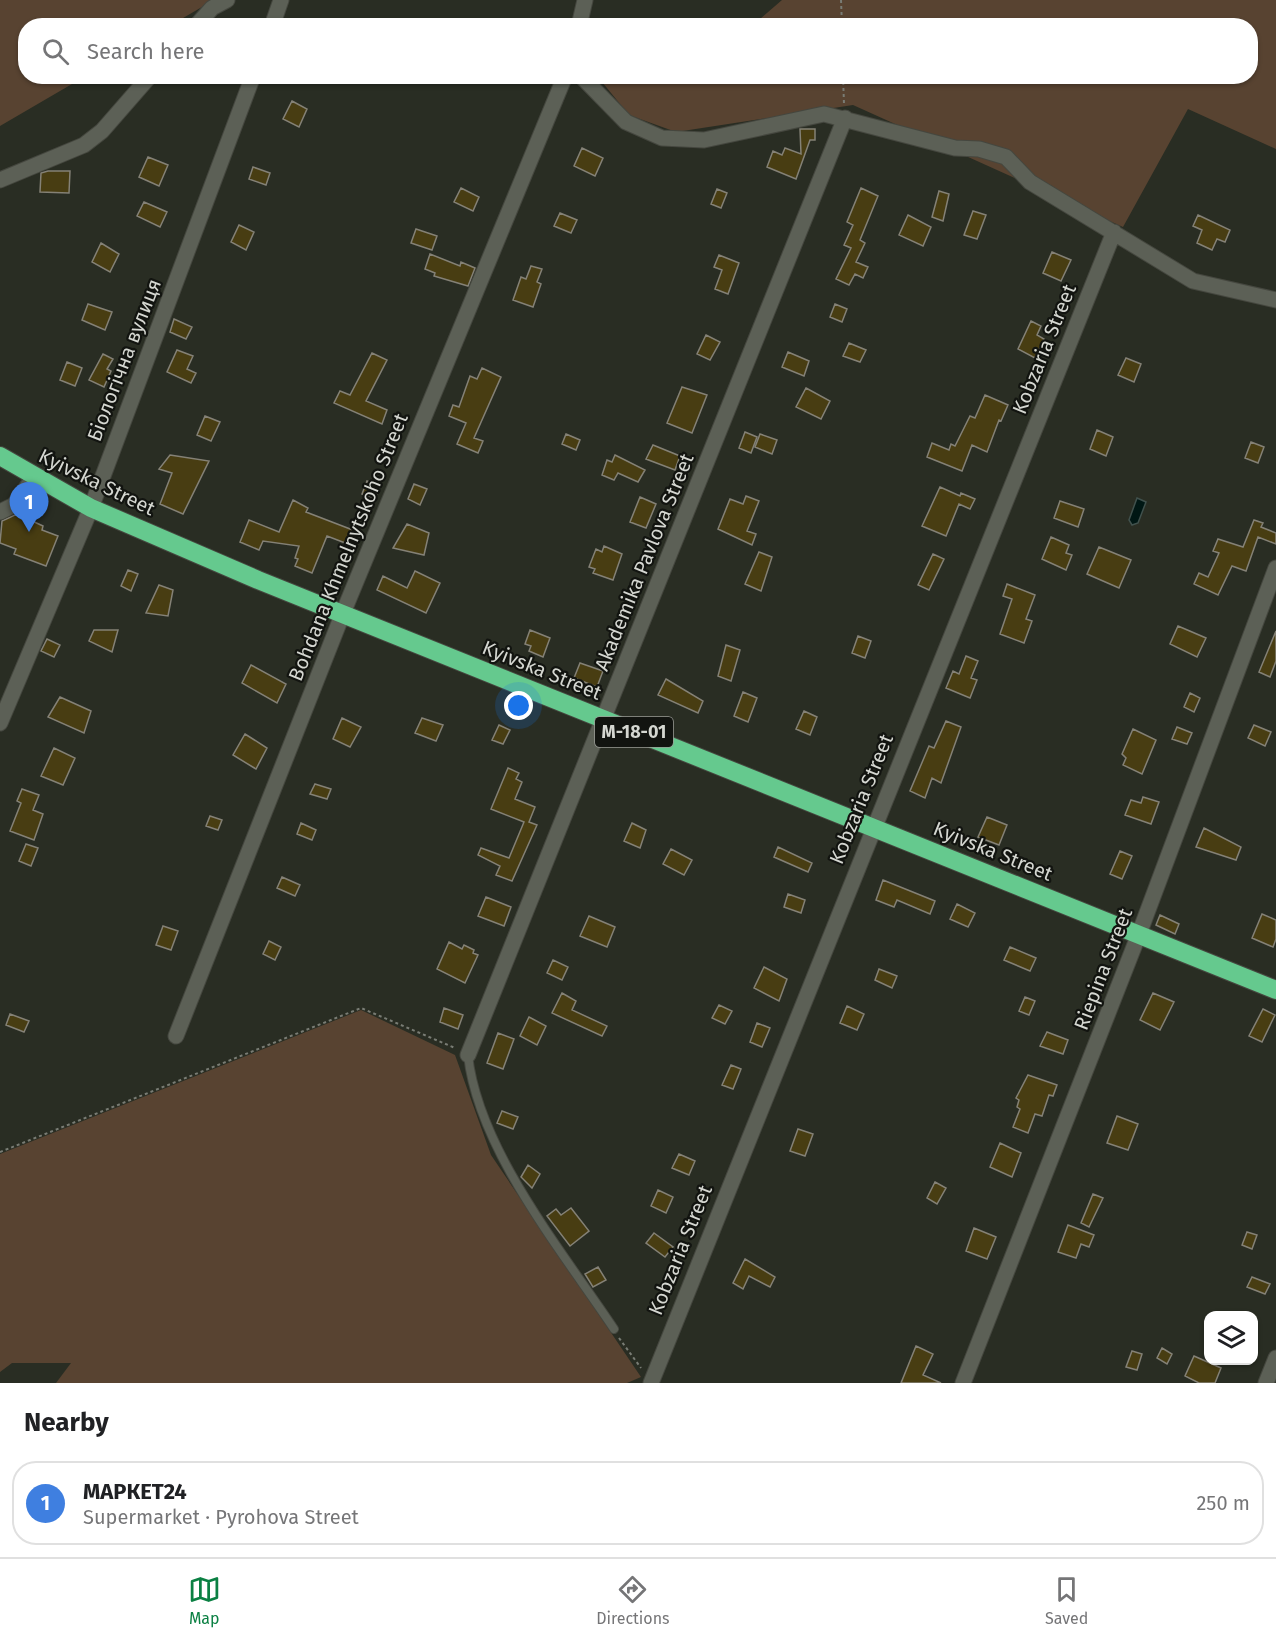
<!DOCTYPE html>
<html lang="en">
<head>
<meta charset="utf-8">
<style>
  body { margin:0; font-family:"Fira Sans",sans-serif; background:#f2f2f2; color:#202124 }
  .controls { position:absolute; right:18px; bottom:18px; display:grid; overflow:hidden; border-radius:12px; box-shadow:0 2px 4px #0004 }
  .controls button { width:54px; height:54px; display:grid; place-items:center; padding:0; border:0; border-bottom:2px solid #e0e0e0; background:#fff; color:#202124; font:30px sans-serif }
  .you { position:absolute; left:519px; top:706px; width:21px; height:21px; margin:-15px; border:4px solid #fff; border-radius:50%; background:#1a73e8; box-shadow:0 0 0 9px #1a73e833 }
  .badge { display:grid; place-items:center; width:39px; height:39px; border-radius:50%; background:#0b8043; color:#fff; font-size:20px; font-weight:700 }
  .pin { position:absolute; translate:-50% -50px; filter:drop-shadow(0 2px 3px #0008) }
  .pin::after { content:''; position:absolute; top:32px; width:21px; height:18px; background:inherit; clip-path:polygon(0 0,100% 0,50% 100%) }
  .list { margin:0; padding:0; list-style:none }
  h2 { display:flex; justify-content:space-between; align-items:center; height:78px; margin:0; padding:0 24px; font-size:26px }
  h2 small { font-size:20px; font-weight:400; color:#757577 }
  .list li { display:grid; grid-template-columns:39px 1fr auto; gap:18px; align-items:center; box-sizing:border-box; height:84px; margin:0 12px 12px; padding:0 12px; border:2px solid #e0e0e0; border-radius:24px }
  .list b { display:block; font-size:22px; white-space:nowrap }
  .list p { margin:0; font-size:20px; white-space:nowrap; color:#757577 }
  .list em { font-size:20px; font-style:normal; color:#757577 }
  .icon { flex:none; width:33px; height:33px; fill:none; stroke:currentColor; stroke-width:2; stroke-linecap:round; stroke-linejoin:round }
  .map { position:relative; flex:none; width:1276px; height:1383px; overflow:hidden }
  .search { position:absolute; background:#fff; box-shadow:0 2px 4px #0004; left:18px; right:18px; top:18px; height:66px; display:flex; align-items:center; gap:15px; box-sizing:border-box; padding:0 21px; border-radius:24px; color:#757577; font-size:22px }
  .sheet { height:174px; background:#fff }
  nav { display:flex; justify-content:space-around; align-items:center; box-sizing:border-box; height:84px; border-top:2px solid #e0e0e0; background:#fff; font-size:16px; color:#757577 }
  nav a { display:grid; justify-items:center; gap:3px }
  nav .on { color:#0b8043 }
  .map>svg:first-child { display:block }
</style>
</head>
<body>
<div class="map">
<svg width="1276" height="1383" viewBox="0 0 1276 1383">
  <rect width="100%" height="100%" fill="#292d23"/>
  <path fill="#584331" d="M0,0H214L171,25L26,26V76L84,77L0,126Z
    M782,0H1276V149L1188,109L1123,227L853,105L676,132L629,115L598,77L1250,76V26L753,25Z
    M361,1010L455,1055L491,1155L641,1377L627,1383H56L71,1363H12L0,1372V1154Z"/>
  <path fill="#001714" stroke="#40514d" stroke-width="1.5" d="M1137,498L1146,502L1138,523L1132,525L1129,520Z"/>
  <path fill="#483d12" stroke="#848176" stroke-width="1.5" d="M292,101L307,109L299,127L283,119Z
    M800,129H815V140H810L796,179L767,167L773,151L782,155L785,148L801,154Z
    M582,148L603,158L595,176L574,166Z
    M148,157L168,165L159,186L139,177Z
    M253,167L270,173L266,185L249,179Z
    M48,171H70L69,193L40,192L41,173Z
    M461,188L479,197L473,211L454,202Z
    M861,188L878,196L860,240L865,243L856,262L868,267L863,278L855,274L849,285L836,279L851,248L844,245L853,225L847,222Z
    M717,189L727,193L721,208L711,204Z
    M939,191L949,194L943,221L932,217Z
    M144,202L167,212L160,227L137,216Z
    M973,211L986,215L977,239L964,235Z
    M560,213L577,220L571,233L554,226Z
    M908,215L931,227L923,246L899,235Z
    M1198,215L1230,230L1225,242L1217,239L1212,250L1197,243L1202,230L1193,226Z
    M239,225L254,232L246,250L231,242Z
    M416,229L437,236L432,250L411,243Z
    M101,243L119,254L110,272L92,262Z
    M1052,252L1071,260L1061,281L1043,273Z
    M430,254L460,266L461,262L475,268L468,286L434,276L435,273L425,269Z
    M719,255L739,263L728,294L715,289L722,270L714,267Z
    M531,266L542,269L537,282L541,284L533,307L513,300L521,277L526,279Z
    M88,304L112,312L105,330L82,320Z
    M835,304L847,309L842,322L830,317Z
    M174,319L192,327L186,339L170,332Z
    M1031,321L1041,326L1037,335L1044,339L1035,358L1018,349Z
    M706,335L720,342L710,360L697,354Z
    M849,343L866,350L860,362L843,356Z
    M177,350L193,356L187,369L196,373L191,383L167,372Z
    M788,352L809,361L804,376L782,367Z
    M372,353L387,360L366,401L387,410L382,424L334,403L340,391L350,395Z
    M103,354L113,359L107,369L111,371L104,387L89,380Z
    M1126,358L1141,364L1134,382L1118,375Z
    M67,362L82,368L75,386L60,380Z
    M482,368L501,377L474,438L483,441L478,453L457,444L466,423L449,416L453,405L459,407L470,376L477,379Z
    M682,387L707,395L692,433L667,423Z
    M806,388L830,401L821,419L796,407Z
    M985,395L1008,405L1001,421L999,420L987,452L972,445L962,471L927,457L932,443L949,450L951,444L955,446L970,416L975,418Z
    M205,416L220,422L211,441L197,435Z
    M1097,430L1113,437L1106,456L1090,449Z
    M745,432L757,437L751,453L739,448Z
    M566,434L580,440L576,450L562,444Z
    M760,434L777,440L772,454L755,447Z
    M1251,442L1264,447L1258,463L1245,458Z
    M653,445L680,456L675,470L646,459Z
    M170,455L209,461L183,514L160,504L172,473L159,469Z
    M615,455L645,470L638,482L618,473L614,480L602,475L607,460L612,462Z
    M367,481L380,486L375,498L362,494Z
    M414,484L427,489L420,505L408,499Z
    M940,487L960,496L961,493L975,499L970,509L959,504L946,536L922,526Z
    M746,496L759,501L747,531L756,534L752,545L718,529L730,499L743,504Z
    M640,497L656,504L646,528L630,522Z
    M293,500L308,508L306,512L358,532L353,546L327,536L312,573L295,566L298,559L295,558L299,546L263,541L259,550L240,542L249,520L279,532Z
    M1060,501L1084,509L1078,527L1054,518Z
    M17,514L43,526L42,530L58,536L46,566L14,554L16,549L0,543L2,521Z
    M1254,520L1263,523L1261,527L1276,533V544L1258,537L1246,571L1232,566L1218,595L1194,584L1199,573L1208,577L1219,553L1213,551L1218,539L1243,547Z
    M407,524L429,533L424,555L393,548Z
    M1051,537L1069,545L1066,553L1072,555L1066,570L1042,559Z
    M604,546L622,554L613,580L593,573L595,569L589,567L596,549L602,552Z
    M1099,547L1131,560L1119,588L1087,574Z
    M759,552L772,557L761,591L745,584Z
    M933,554L944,559L929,590L918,585Z
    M128,570L138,574L131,591L121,586Z
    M415,571L440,583L426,613L377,590L383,576L407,588Z
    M1007,584L1035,595L1026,619L1032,621L1024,643L1000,634L1012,599L1003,596Z
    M159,585L173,590L168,616L146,613Z
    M1178,626L1206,638L1197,657L1170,644Z
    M94,630H118L112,652L89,641Z
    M530,630L550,638L543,657L529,651L531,646L525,644Z
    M1276,631V661L1270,677L1259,672Z
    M858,636L871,641L865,658L852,653Z
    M47,639L60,645L54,657L41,651Z
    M726,645L740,650L731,681L718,676Z
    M966,656L978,661L971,678L977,680L970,698L946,688L953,671L959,674Z
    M580,663L603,671L597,687L574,678Z
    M251,665L286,684L277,703L242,683Z
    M666,679L703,701L698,713L658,695Z
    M743,692L757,698L748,722L734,716Z
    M1190,693L1200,698L1194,712L1184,707Z
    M60,697L91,711L84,733L48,717Z
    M804,711L817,717L810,735L796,729Z
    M342,718L361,727L350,747L333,739Z
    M422,718L443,725L436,741L415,733Z
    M946,721L961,727L941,783L932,778L925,798L910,791L929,746L934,748Z
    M499,725L510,730L503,744L492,740Z
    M1254,725L1271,732L1265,746L1248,738Z
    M1177,727L1192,733L1187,744L1172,739Z
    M1133,729L1156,740L1142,774L1123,765L1126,758L1122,754Z
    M245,734L267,748L256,769L233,755Z
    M54,748L75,758L63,785L41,776Z
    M508,768L519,773L516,779L522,782L515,799L535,807L529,822L537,825L512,881L496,875L500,866L478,855L481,848L509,858L524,822L491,809Z
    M315,784L331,789L327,799L310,794Z
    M22,789L39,795L33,810L43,814L34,840L10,831L21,803L17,801Z
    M1143,797L1159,802L1151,824L1125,815L1131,800L1141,803Z
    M210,816L222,820L218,830L206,826Z
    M987,817L1007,825L999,845L978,837Z
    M301,823L316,830L312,840L297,834Z
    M632,823L646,830L640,848L624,841Z
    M1204,828L1241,847L1236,860L1196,847Z
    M26,844L38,848L31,866L19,861Z
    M778,847L812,863L808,872L774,857Z
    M671,849L692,860L684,875L663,864Z
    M1120,851L1132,856L1122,879L1110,874Z
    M282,877L300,885L295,896L277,888Z
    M883,880L935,901L930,914L897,900L894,907L876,900Z
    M788,894L805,900L801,913L784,907Z
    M486,897L511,907L504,926L478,916Z
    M957,904L975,913L968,927L950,919Z
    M1262,914L1276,920V939L1273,947L1252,938Z
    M1160,915L1179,924L1175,934L1156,925Z
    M589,916L615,927L607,947L580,936Z
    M163,926L178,931L171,950L156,945Z
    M269,941L281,947L275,960L263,954Z
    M449,942L462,949L464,945L474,950L473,953L478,955L465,983L437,969Z
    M1010,947L1036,958L1030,971L1004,960Z
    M553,960L568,967L562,980L547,973Z
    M764,967L787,979L779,1001L754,988Z
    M879,969L897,976L892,988L875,980Z
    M562,993L576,1001L572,1010L607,1026L602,1036L552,1013Z
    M1153,993L1174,1002L1160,1030L1140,1020Z
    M1025,997L1035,1001L1029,1015L1019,1011Z
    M719,1005L732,1011L725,1024L712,1018Z
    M847,1006L864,1014L857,1030L840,1023Z
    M444,1008L463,1015L458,1029L440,1022Z
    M1263,1009L1275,1015L1262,1042L1249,1036Z
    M10,1014L29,1021L24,1032L6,1025Z
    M529,1017L546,1026L537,1045L520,1036Z
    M757,1023L770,1028L762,1047L750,1042Z
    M1047,1032L1068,1040L1063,1054L1040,1046Z
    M498,1033L514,1039L503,1069L487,1063Z
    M731,1065L741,1069L733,1089L722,1085Z
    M1028,1075L1057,1085L1053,1096L1049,1095L1042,1116L1035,1114L1028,1133L1013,1127L1020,1109L1017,1107L1019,1100L1016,1098Z
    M502,1111L518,1117L513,1129L497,1123Z
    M1117,1116L1138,1124L1128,1150L1107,1143Z
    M798,1129L813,1134L805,1156L790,1151Z
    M1000,1143L1021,1153L1012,1177L990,1167Z
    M679,1154L695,1161L689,1175L672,1168Z
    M528,1165L540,1174L532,1188L521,1177Z
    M935,1182L946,1188L937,1204L927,1198Z
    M658,1190L673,1197L666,1213L651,1206Z
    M1093,1194L1103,1198L1089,1227L1081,1223Z
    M571,1208L589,1231L570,1246L547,1216L556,1209L561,1215Z
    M1068,1225L1094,1235L1089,1247L1081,1244L1076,1258L1058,1252Z
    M974,1228L996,1237L987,1259L966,1251Z
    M1247,1232L1257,1235L1252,1249L1242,1245Z
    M654,1233L673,1247L665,1257L646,1243Z
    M745,1259L775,1277L770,1287L749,1276L743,1289L733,1283Z
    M598,1267L606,1280L593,1287L585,1274Z
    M1252,1277L1270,1284L1265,1294L1247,1287Z
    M916,1346L933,1354L923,1375L941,1383H901Z
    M1162,1348L1172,1354L1167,1364L1157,1358Z
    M1132,1351L1142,1354L1137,1370L1126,1367Z
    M1194,1356L1221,1368L1215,1383H1199L1185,1376Z"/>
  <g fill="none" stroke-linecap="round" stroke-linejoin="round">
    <g stroke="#45473f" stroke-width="10">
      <path id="lane" d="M468,1055C478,1149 562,1251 614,1329"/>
    </g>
    <g stroke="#45473f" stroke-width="17">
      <path id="street" d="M196,26L212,8L227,0
        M272,26L281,0
        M579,26L585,0
        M581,76L626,122L662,138L704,140L824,114L955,148L979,149L1006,157L1030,182L1193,281L1276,300
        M0,180L84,145L102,131L150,76
        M0,512L14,505L34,477
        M0,723L91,508L253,76
        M176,1036L343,613L565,76
        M468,1055L845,118
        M651,1383L1114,232
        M963,1383L1139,934L1276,568
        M1266,1383L1276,1358"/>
    </g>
    <g stroke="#45473f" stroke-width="20">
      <path id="highway" d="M0,456L91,508L258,580L1276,990"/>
    </g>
    <path stroke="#797c74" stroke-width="2" stroke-dasharray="3 3" stroke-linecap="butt" d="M841,0L842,26
      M843,76L844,104
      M0,1152L361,1008L455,1048
      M619,1338L641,1368"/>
    <use href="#lane" stroke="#5c6056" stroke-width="8"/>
    <use href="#street" stroke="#5c6056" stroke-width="15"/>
    <use href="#highway" stroke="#65c98e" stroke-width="18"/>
  </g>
  <g text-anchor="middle" stroke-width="4.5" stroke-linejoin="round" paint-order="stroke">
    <rect fill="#121410" stroke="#9a9c97" stroke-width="1.5" x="595" y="717" width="78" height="30" rx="4.5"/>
    <g font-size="18" font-weight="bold" fill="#d5d7d1">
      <text x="634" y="738">М-18-01</text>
    </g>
    <g font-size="20" fill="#d5d7d1" stroke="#121410">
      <text transform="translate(1044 349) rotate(-68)" y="7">Kobzaria Street</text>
      <text transform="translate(124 360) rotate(-69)" y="7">Біологічна вулиця</text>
      <text transform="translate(97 482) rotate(26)" y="7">Kyivska Street</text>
      <text transform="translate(348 547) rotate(-68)" y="7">Bohdana Khmelnytskoho Street</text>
      <text transform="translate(644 562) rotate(-68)" y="7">Akademika Pavlova Street</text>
      <text transform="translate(542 670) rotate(22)" y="7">Kyivska Street</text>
      <text transform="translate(861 799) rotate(-68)" y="7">Kobzaria Street</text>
      <text transform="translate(993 851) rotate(22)" y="7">Kyivska Street</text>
      <text transform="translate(1103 969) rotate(-69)" y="7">Riepina Street</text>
      <text transform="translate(680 1250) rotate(-68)" y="7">Kobzaria Street</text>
    </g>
  </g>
</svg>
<div class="controls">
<button><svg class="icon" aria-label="layers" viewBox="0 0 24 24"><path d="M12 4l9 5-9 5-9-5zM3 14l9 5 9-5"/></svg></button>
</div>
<div class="you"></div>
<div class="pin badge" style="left:29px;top:532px;background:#3f7fe0">1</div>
<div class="search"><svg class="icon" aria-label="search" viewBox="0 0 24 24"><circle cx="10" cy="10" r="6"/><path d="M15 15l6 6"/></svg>Search here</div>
</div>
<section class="sheet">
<h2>Nearby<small></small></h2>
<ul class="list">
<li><span class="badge" style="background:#3f7fe0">1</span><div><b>МАРКЕТ24</b><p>Supermarket · Pyrohova Street</p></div><em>250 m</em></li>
</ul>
</section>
<nav>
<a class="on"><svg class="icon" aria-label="map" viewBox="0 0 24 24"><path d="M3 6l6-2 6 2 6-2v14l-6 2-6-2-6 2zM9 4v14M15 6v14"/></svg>Map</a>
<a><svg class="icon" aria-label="directions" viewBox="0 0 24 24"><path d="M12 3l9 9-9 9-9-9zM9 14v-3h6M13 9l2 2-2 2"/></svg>Directions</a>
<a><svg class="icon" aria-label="saved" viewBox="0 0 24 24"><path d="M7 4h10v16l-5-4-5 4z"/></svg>Saved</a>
</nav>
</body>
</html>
